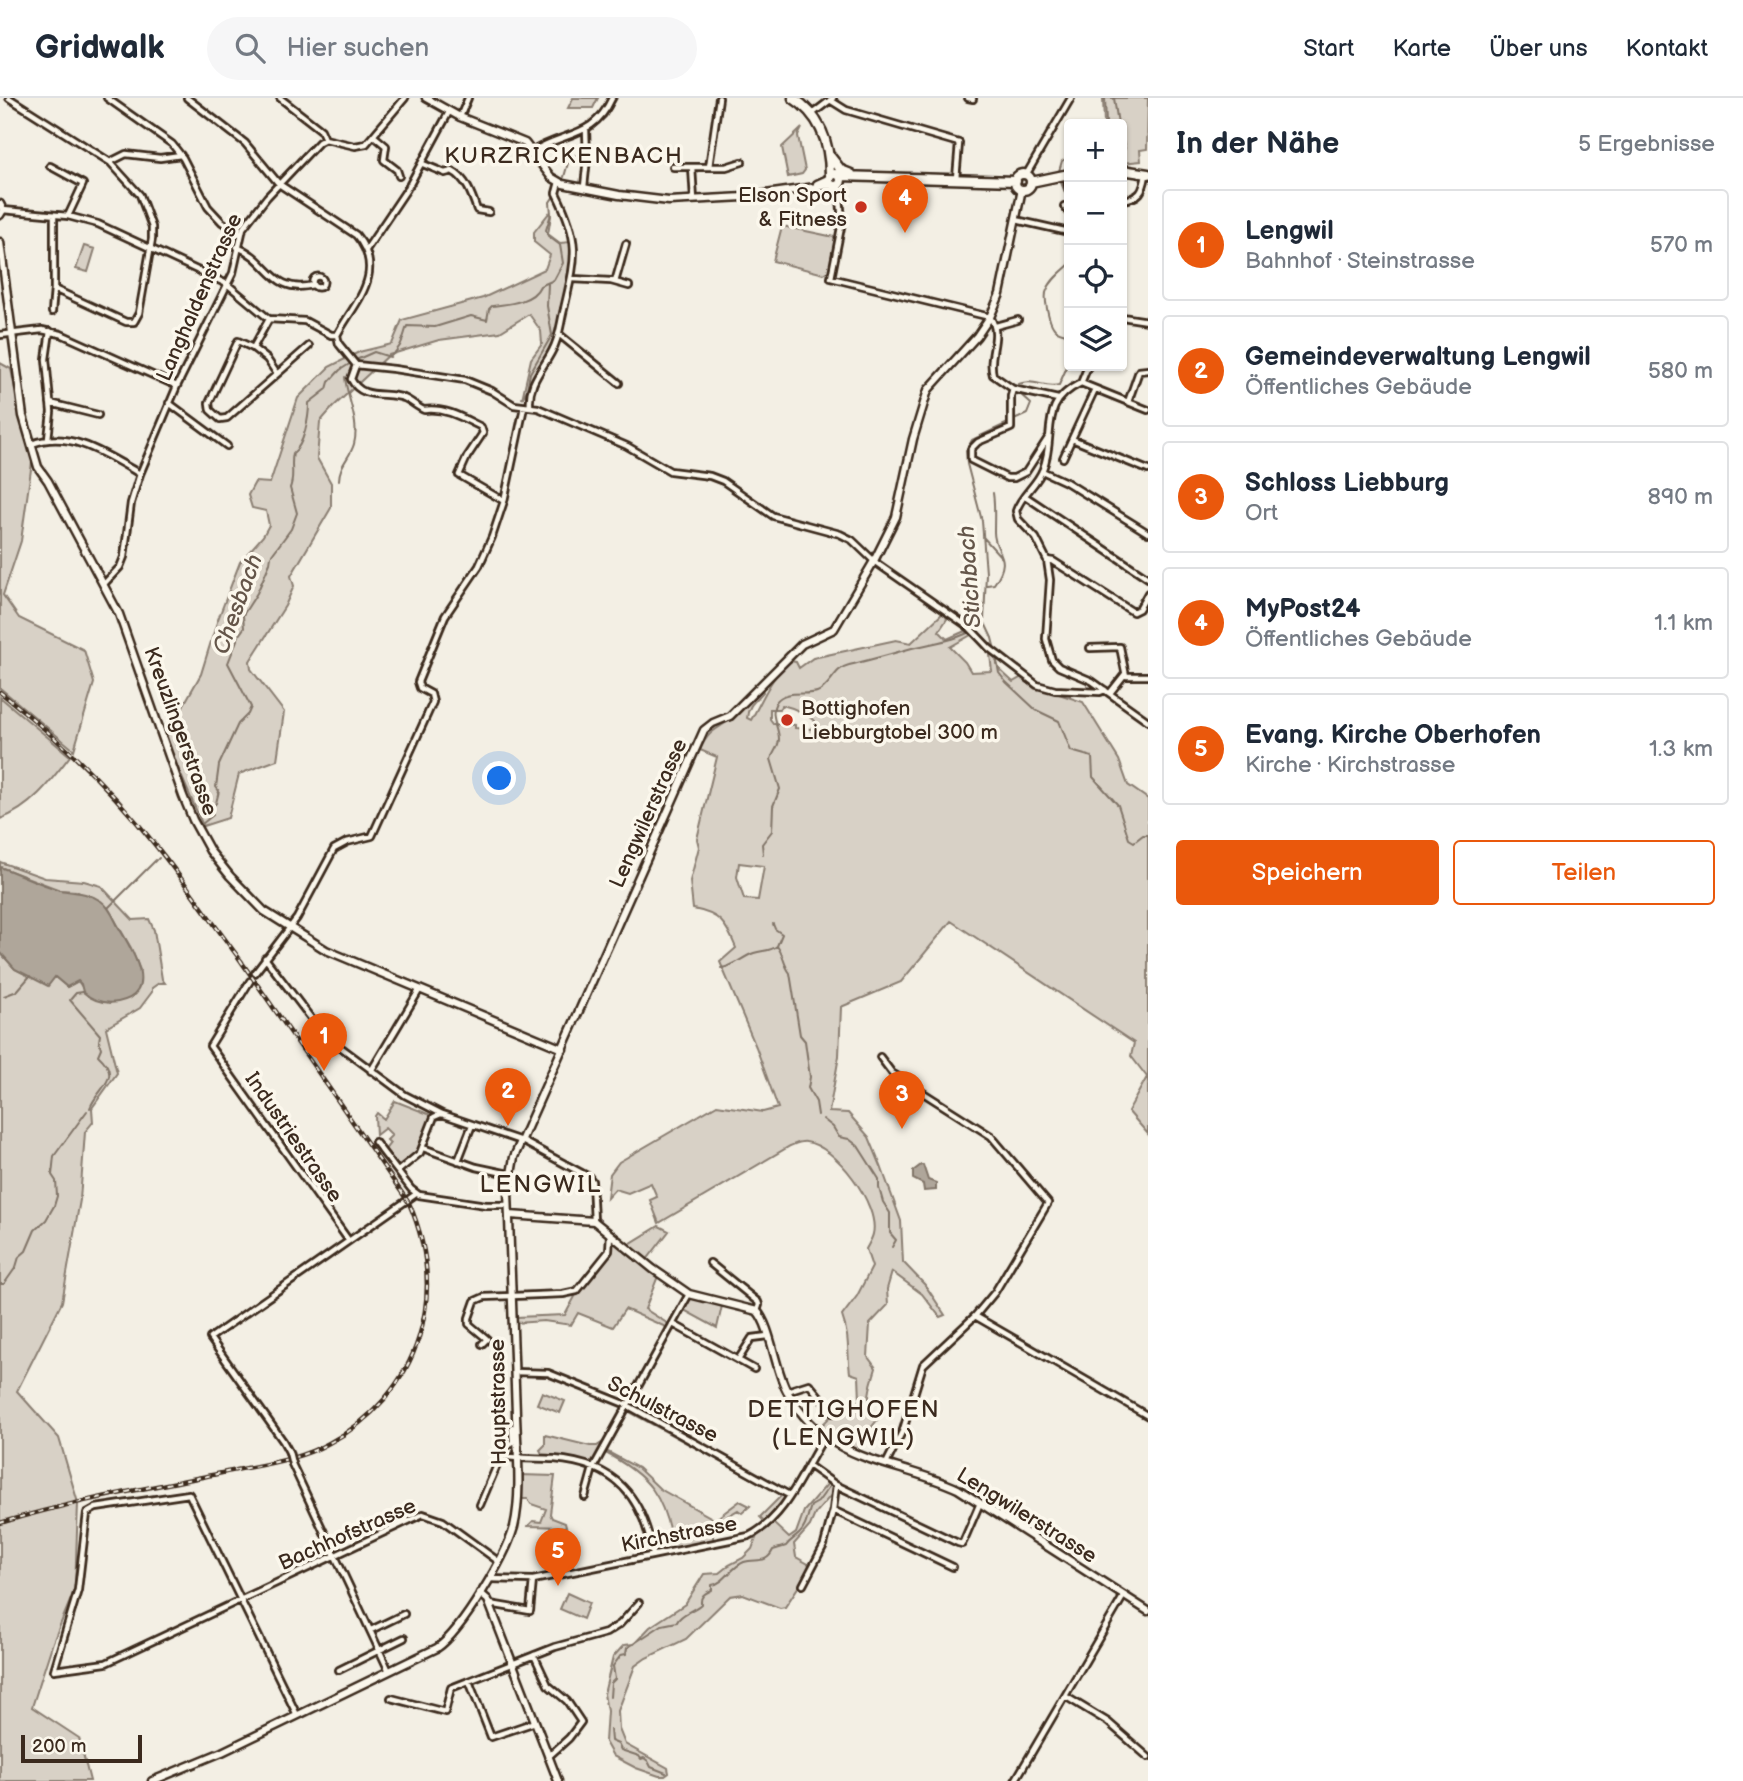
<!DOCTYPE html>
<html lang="de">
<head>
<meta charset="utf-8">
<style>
  body { margin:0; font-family:"Balsamiq Sans",sans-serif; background:#f6f6f7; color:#1f2937 }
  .controls { position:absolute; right:21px; top:21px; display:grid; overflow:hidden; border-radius:7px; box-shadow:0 2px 5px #0004 }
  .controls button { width:63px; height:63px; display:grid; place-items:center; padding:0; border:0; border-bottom:2px solid #e0e1e3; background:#fff; color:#1f2937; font:35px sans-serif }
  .scale { position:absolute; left:21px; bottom:18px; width:121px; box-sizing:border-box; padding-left:7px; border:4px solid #3b2a1e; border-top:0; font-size:19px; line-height:24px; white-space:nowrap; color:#3b2a1e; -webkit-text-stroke:5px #fbf7ec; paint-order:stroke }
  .you { position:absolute; left:500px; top:681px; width:24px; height:24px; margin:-18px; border:5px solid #fff; border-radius:50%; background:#1a73e8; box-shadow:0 0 0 10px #1a73e833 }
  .badge { display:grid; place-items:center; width:46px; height:46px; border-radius:50%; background:#ea580c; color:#fff; font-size:23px; font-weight:700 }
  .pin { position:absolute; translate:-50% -58px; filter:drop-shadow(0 2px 4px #0008) }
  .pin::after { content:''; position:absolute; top:37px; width:24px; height:21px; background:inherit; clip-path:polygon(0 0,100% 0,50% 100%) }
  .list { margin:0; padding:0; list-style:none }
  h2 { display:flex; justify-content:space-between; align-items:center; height:91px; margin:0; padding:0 28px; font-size:30px }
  h2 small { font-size:23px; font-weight:400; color:#747a83 }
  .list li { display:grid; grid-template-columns:46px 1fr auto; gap:21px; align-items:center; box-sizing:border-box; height:112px; margin:0 14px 14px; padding:0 14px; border:2px solid #e0e1e3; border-radius:7px }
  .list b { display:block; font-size:26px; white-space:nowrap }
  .list p { margin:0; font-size:23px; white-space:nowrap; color:#747a83 }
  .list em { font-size:23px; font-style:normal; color:#747a83 }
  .actions { display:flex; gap:14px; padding:21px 28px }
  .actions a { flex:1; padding:16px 0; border:2px solid #ea580c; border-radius:7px; text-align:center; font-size:24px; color:#ea580c }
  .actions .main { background:#ea580c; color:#fff }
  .icon { flex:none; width:38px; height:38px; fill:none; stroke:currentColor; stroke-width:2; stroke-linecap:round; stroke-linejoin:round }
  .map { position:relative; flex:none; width:1148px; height:1683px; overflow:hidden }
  header { display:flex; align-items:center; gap:42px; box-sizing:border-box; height:98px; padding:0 35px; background:#fff; border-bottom:2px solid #e0e1e3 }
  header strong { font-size:33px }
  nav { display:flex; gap:38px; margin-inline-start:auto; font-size:24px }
  .search { width:490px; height:63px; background:#f6f6f7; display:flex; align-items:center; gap:18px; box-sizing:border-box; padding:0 24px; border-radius:38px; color:#747a83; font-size:26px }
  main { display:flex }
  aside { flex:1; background:#fff }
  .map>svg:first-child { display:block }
</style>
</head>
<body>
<header>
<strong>Gridwalk</strong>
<div class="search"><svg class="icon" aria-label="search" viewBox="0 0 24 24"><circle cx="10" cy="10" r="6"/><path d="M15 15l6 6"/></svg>Hier suchen</div>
<nav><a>Start</a><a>Karte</a><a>Über uns</a><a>Kontakt</a></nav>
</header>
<main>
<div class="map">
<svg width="1148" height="1683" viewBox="0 0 1148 1683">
  <rect width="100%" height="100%" fill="#f3efe4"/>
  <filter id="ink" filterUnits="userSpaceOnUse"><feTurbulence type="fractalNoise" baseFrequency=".0143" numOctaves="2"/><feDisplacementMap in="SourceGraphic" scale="14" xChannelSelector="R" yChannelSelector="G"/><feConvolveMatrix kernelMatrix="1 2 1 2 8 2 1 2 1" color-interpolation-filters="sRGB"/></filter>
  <g filter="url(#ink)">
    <path fill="#d8d1c6" stroke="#8a7e72" stroke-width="2" fill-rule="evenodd" d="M573,0H598L593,10H568Z
      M1103,0H1148L1147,51L1140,52L1141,63L1122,65V26H1104Z
      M802,30L798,38L805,72L802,76L788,79L782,49Z
      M549,115L551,118L548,136L560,145L570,144L572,173L560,211L558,236L522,301L531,261L542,246L541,233L529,216L500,234L439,242L389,257L333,309L320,324L317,360L331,385V410L291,478L294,488L285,508L250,563L251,571L284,614L277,662L239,676L228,720L203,728L165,640L201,576L217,524L240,464L263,438L269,427L266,413L252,410L248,397L255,384L270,385L298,300L329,269L359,254L392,246L402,222L483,200L545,171L550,157L534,144V134Z
      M782,128L834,139L838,143L830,172L824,176L773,163Z
      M84,148L95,151L88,174L76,171Z
      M0,265L11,271L24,335L33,357L21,443L3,497L19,520L84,552L94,585L74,652L0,590Z
      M944,514L947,521L939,533L947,541L965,533L971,537L950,549L965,564L971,574L992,573L990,557L994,555L999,571L1013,584L1022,579L1041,590L1083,604L1119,662L1128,687L1148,701V1036L1128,1013L1147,979L1131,958L1134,945L951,823L901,884L841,909L839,958L829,1014L848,1015L869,1039L881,1068L901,1123L903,1164L925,1187L945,1217L940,1219L922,1196L892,1174L887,1191L888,1207L870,1226L868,1259L876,1270C870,1291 863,1303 878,1321L862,1341L857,1355L819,1330L834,1315L838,1316L848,1305L860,1303L859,1278L850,1275C847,1252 850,1240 842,1218L857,1198L872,1169L866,1151C868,1147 872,1141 873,1136C880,1107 835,1047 806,1044C801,1043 795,1046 790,1048L659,1125L650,1102L657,1099L651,1085L628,1095L615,1091L607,1100L610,1076L619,1064L717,1007L763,1014L778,1010L756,949L720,864L736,850C726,825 720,816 693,811L690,783L699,749L697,741L717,659L700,652C709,631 716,633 732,620C743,612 753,601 762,591L763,594C756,603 748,606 747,620L751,622C763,601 771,578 790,563L796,564L799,570L813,560L896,542L911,545ZM782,607C795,610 806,616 816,624L812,631L795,630V627L773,625L770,621V611H779ZM739,765L764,768L758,802L744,801L737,779Z
      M0,599L70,658C51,683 30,711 0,721Z
      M0,764L45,780L84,783L101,788L133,822L149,821L154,832L162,881L165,885H159L152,890V894L140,910L106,930L117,975L92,1010L93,1024L85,1034L80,1102L62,1204L17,1293L59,1340L78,1405L75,1491L53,1544L32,1609L79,1640L90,1683H0V854L15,871L46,886L55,879L67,889L78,883L88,898L110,905L140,872L131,850L108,810L76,793L60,792L0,769Z
      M395,1003L431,1017C425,1038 419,1058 399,1068L395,1067L384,1053L390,1045L387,1042L392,1037L385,1030L376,1037L375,1018L377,1015L384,1021Z
      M659,1128L669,1133L646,1163L628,1147Z
      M611,1141L658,1178L645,1211L670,1227L668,1230L625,1211L613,1229L578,1215L571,1227L544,1223L516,1225V1219L565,1217L578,1193L612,1150Z
      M691,1200L722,1208L717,1230L682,1211Z
      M542,1294L565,1303L560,1315L537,1306Z
      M630,1310L785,1396L786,1401L765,1424L760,1419L782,1397L628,1313L606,1353L638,1370L660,1391L712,1420L710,1424L714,1444L673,1451C665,1398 650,1378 602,1353L626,1311Z
      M545,1337L590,1348H597L606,1342L591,1368L544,1359L540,1352L545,1347Z
      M520,1377L555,1378L550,1416L552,1420L565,1425L566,1429L528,1428L533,1423L541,1424L546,1411L531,1406L528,1401H519Z
      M829,1384L833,1389V1395L815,1416L810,1428L794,1446L796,1459L812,1468L785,1509L780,1510L743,1496L730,1498L686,1541L646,1560L635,1568L618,1613L619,1631L625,1646L668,1670L669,1675L665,1678H659L636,1670L613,1658L605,1644L607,1613L604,1596L613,1559L624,1547L634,1546L650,1529L685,1506L704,1476L719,1475L729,1467L743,1460L752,1451L758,1435L771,1423L789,1440L796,1435L804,1413Z
      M740,1403L750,1408L742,1415L738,1412L721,1422L717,1420Z
      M567,1495L589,1505L583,1521L560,1511Z"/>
    <path fill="#afa69a" stroke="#817468" stroke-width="2" d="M0,769C20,776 40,787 60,792C75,795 88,794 101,803C110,809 114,821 119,830C131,850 161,896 118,904C106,906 93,903 83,894L81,886L78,883L67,889L55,879L48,888L15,871L0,854Z
      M921,1067H923L928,1082L936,1085V1092L924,1093L923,1086L913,1081V1073Z"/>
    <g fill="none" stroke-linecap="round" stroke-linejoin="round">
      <path stroke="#817468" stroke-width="2" d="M1105,0L1106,26
        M1114,0L1118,26
        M587,36L606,19L617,0
        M1122,40L1125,50L1122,57
        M1059,73L1062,63L1069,59
        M564,79L570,58L583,57L585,51
        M1060,82L1069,104
        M1069,167C1061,174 1051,182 1047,192C1043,199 1049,224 1054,230C1057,235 1064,235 1069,237
        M356,262L374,254L390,259C402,249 402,243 407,228L435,229L471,218L487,222L489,211L492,208C509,206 533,204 540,188L554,182L563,165L560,147L548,138L546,132L551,116L550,104L554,98
        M526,297L530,275L552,237L547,208L548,186
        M339,382C339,367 350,360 354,346C360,324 347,301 345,279
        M983,439L1002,460
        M987,487L994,486C1014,457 994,456 994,434C994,421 995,408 993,395
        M995,552L992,540L984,523L986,475L982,423L967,366L966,353L972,342L1027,316L1031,306L1019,295V286C1033,280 1045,291 1059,287L1069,264
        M996,558L999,575L1006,584L1036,612L1059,623L1071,653L1092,659L1093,679L1118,707L1129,741L1134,744L1143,737H1148
        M202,726L213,717L210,712L216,705L219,693L216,689L219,667L238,626L248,616L251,609L228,565L239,537L244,530L243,517L257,495L270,465L271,458L291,431L297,415L290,390C295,378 290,368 293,355C304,347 309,320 309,305L327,291L329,284L340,272L351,265
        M763,756L762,746L772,733L773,708L780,691L771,661C773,654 779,649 779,641C779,629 769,617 776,604C785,591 805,598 817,594C830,590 834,570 849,567C870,562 891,556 912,550C935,544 965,542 982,525
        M158,761L159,760
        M108,810L156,762
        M773,826L775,831L782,836L777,848C784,857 783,866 790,875L800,937L805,943L810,979L808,990L816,1004L818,1017
        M721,870C734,869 742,859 754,855C763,852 769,854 777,848
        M83,894L76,895L70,902L100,937L99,943L101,950L98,957C124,981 98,988 90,1010
        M4,898L17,893L30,878
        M823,1021L833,1029L839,1039L849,1041L858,1048L879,1081V1090L883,1104L890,1115V1135L896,1142L892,1149
        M0,1186H4L16,1169L19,1159L26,1153L35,1132L46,1122L54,1108L57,1098L56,1083L52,1077L54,1058L87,1013
        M610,1599L611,1585L615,1581L613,1568L621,1557L626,1556L627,1550L662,1527L677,1524C681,1515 694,1513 701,1506C700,1497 706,1495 712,1492V1487C725,1485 731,1469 744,1464C756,1460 766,1467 773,1452L786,1448C790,1442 794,1441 799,1436C807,1429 807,1418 811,1408L818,1404L831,1386
        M610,1631L611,1643L618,1646L621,1652L639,1658L641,1661L644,1660L648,1663L651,1669L666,1675"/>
      <g stroke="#3b2a1e" stroke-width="10">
        <path id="minor" d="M9,0L110,64L140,97L152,129V141L139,215L134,224H126L54,191
          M107,0L172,46L183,60L208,109L222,124L240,136
          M187,0L245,45L279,86L356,137C388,175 354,205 337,237
          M280,0L321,32L325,41
          M968,0L973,1
          M830,2L846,12L959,45L956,81
          M812,16L833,0
          M460,19L468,0
          M374,38L386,48L384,62L397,72L399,78
          M533,53C566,33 594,40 612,0
          M110,64L126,56L160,60L181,57
          M423,66L445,75L452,73C466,80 472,97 477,112L489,114
          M50,68L83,86L68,118
          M673,69H692
          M709,69H726L742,64
          M1026,77L1071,0
          M1066,77L1069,92
          M839,87L842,124L831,180L990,219C1003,237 987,257 993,277L1013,291L1058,301
          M409,88L449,14
          M833,88L839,99
          M584,89L587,60L586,32
          M694,102L692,69H709L719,0
          M1122,102C1140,100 1143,94 1146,77
          M1064,108L1069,115
          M3,112L68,118L98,126L227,186L269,221L305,223L331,237H337
          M1016,122L1069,134
          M237,149C270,161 271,197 313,187
          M366,152L407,91
          M312.5 184a5.5 5.5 0 1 1 11 0a5.5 5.5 0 1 1-11 0Z
          M573,181L611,183L629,188
          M615,184L626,146
          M52,214L54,191V117
          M1122,219L1148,223
          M269,221L253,250L238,243L209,305L210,312L220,321L227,320L309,248
          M996,228L1018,222
          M0,237L42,232L61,236L177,288
          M337,237L339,246L356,267L394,271L465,282L492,293L514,307L538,310L627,348L670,373L710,378L723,383L773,418L840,436L852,442L875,464L970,530L989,550L1037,587L1055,592L1100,594L1105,592
          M560,237L619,285
          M253,250L267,261L277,276
          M356,267L351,281C362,303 386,293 404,300C411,303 417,309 424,312C445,309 463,320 481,329L483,335L467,359L459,377L504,403
          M1081,285L1088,268
          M1013,291L1011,298V330L978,344L971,351V362L1007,380H1014L1026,374L1048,340
          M1128,304L1139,273L1148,272
          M50,305L98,317
          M169,305L227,348
          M530,307C528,285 543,271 552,253C560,239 560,226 564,211C576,159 581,145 556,95L559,84
          M1148,312L1081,285C1037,306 1057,336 1043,371C1037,387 1021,397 1016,413L1018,421L1036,440L1047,462L1050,482L1046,541L1052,562L1059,569L1092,583L1148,623
          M48,341L51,314L46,261L50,233
          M1072,341L1148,372
          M32,346C70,331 107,357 140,376
          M1063,360L1095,291
          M1042,373L1066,384L1148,435
          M1025,398L1148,480
          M1047,462L1053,463L1133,514L1139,511L1148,495
          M104,486L120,469L124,459L131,405L140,376L177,288L233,175L243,130L267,99L319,44L325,41L355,48L366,46L405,0
          M1090,550L1120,549L1126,578H1148
          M1110,595L1125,576
          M265,860L323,936L405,997L442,1016L524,1044L589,1079L592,1083L594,1123
          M255,875L297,820L334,751L347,744L372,738L433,604L431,596L420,590L418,584L445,518L479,468L492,439L504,403L524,309
          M250,883L210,948L349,1143
          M880,959L892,975L991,1038L1048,1105L995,1194L975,1218L923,1267L903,1332L886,1366
          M371,973L420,891
          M375,1044L411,1091L419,1097L486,1107H508
          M423,1050L476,1069L509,1076
          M458,1063L472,1027
          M398,1073L420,1055L434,1019L441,1016
          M710,1165L758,1204L759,1207L757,1213
          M975,1218L1148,1318
          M673,1226L754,1271
          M482,1246L487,1241L469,1226V1220L475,1203L484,1199L563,1196L577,1193L609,1153L610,1136
          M738,1262L752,1240L768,1238
          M515,1274L548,1275L627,1307L789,1397
          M787,1293L809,1286L833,1315
          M289,1354L283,1343L210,1240L416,1096
          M501,1358L503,1351L513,1344L512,1329
          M292,1366L389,1573
          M808,1367L836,1387L958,1445L962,1446L964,1442L980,1405
          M585,1399L593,1370L689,1196
          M480,1407L501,1358C518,1361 537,1360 554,1361C616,1366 643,1399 653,1457
          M833,1412L953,1469
          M490,1481L533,1482L749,1438C787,1419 803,1372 825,1338
          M803,1487L824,1447L833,1412L836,1387
          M490,1506L530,1513L533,1482
          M371,1532L404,1516
          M534,1557L548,1587L567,1603L581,1624L569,1640L548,1659
          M339,1572L404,1540
          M469,1583L491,1639L535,1624
          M1065,1598L1108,1624L1148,1659
          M391,1600L445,1614L451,1590L555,1549L606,1535L620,1526L639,1505
          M297,1617L189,1396L96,1410L87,1415L78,1492L54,1572L106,1565L423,1416L443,1423L498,1463
          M1015,1683L1123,1499"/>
      </g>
      <g stroke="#3b2a1e" stroke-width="11">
        <path id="tertiary" d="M426,0L460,19L525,45L551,79L563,86L619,97L669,103L744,99L830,87
          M817,86L828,81
          M0,106L3,112L0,117
          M0,144L23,318L38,369L48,383L119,516L183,698L193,722L210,753L230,778L264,813L326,852L563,951
          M510,1117L594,1123L653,1171L689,1196L757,1213C771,1228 775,1272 787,1293C828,1368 891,1360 958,1391L1148,1513
          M480,1495L488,1502L558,1683
          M152,1683L222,1654L437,1550C462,1533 506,1458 514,1429C522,1396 517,1351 516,1317C514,1242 511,1167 508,1093L514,1059L704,632L713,625L730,618L802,546L834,531L874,463L896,419L913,341L928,292L977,238L990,219L1000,196L1022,91"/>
      </g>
      <g stroke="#3b2a1e" stroke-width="13">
        <path id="primary" d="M793,0C820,17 830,46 830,77
          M830,58L841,72L851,76
          M1122,72L1148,76
          M829 82a6 6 0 1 1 12 0a6 6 0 1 1-12 0Z
          M1015 84a8 8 0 1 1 16 0a8 8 0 1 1-16 0Z
          M840,78L1016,83
          M1031,84L1069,76"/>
      </g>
      <use href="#minor" stroke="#fbf7ec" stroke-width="4.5"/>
      <use href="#tertiary" stroke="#fbf7ec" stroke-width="6"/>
      <use href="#primary" stroke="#fbf7ec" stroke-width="8"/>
      <g stroke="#3b2a1e" stroke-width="4.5">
        <path id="rail" d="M0,594C58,640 111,690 156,748C186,785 213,826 242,864
          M0,1425C72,1403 148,1390 222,1375C258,1367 297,1363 329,1345C371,1323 405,1285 419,1239C433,1193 428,1149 409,1105L236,856"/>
      </g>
      <use href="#rail" stroke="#fbf7ec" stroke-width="2" stroke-dasharray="5" stroke-linecap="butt"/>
      <g stroke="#3b2a1e" stroke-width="10" stroke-linecap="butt">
        <path id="minor-bridge" d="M289,1354L292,1366"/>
      </g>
      <use href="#minor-bridge" stroke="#fbf7ec" stroke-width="4.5"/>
    </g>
  </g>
  <g fill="#c8321e" stroke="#fbf7ec" stroke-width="2.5">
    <circle cx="861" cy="109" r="7"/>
    <circle cx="787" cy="622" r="7"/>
  </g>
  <g text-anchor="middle" stroke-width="7" stroke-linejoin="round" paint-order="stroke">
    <g font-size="21" fill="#3b2a1e" stroke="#fbf7ec" text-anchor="end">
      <text x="847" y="104">Elson Sport<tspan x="847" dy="24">&amp; Fitness</tspan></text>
      <text x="801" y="617" text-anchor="start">Bottighofen<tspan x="801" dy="24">Liebburgtobel 300 m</tspan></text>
    </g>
    <g font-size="21" fill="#3b2a1e" stroke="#fbf7ec">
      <text transform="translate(199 199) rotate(-66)" y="7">Langhaldenstrasse</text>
      <text transform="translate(181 633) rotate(70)" y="7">Kreuzlingerstrasse</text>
      <text transform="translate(648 715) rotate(-66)" y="7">Lengwilerstrasse</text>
      <text transform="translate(294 1039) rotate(55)" y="7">Industriestrasse</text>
      <text transform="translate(498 1304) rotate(-91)" y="7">Hauptstrasse</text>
      <text transform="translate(663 1311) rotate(27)" y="7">Schulstrasse</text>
      <text transform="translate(1027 1417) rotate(32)" y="7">Lengwilerstrasse</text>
      <text transform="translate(347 1436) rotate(-24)" y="7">Bachhofstrasse</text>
      <text transform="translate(679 1436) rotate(-11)" y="7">Kirchstrasse</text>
    </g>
    <g font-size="23" letter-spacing="2" fill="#3b2a1e" stroke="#fbf7ec">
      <text x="564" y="65">KURZRICKENBACH</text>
    </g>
    <g font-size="23" font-style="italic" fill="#645549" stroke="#fbf7ec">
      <text transform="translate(969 479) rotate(-94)" y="8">Stichbach</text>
      <text transform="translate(237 506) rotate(-70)" y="8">Chesbach</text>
    </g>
    <g font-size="24" letter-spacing="2" fill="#3b2a1e" stroke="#fbf7ec">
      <text x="541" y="1094">LENGWIL</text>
      <text x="844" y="1319">DETTIGHOFEN<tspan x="844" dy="28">(LENGWIL)</tspan></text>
    </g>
  </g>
</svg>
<div class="controls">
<button>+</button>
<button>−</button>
<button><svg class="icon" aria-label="locate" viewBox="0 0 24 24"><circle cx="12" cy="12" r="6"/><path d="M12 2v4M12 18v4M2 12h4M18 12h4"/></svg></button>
<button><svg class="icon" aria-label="layers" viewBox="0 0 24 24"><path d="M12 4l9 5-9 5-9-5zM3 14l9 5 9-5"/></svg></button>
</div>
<div class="scale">200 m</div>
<div class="you"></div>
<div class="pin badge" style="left:324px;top:973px">1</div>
<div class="pin badge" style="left:508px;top:1028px">2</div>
<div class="pin badge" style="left:902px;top:1031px">3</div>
<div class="pin badge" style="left:905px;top:135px">4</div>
<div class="pin badge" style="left:558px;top:1488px">5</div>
</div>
<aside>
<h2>In der Nähe<small>5 Ergebnisse</small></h2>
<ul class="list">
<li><span class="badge">1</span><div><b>Lengwil</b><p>Bahnhof · Steinstrasse</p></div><em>570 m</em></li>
<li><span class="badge">2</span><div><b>Gemeindeverwaltung Lengwil</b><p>Öffentliches Gebäude</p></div><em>580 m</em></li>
<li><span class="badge">3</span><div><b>Schloss Liebburg</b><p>Ort</p></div><em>890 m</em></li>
<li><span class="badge">4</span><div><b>MyPost24</b><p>Öffentliches Gebäude</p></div><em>1.1 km</em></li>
<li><span class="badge">5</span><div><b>Evang. Kirche Oberhofen</b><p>Kirche · Kirchstrasse</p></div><em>1.3 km</em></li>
</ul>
<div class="actions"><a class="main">Speichern</a><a>Teilen</a></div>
</aside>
</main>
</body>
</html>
